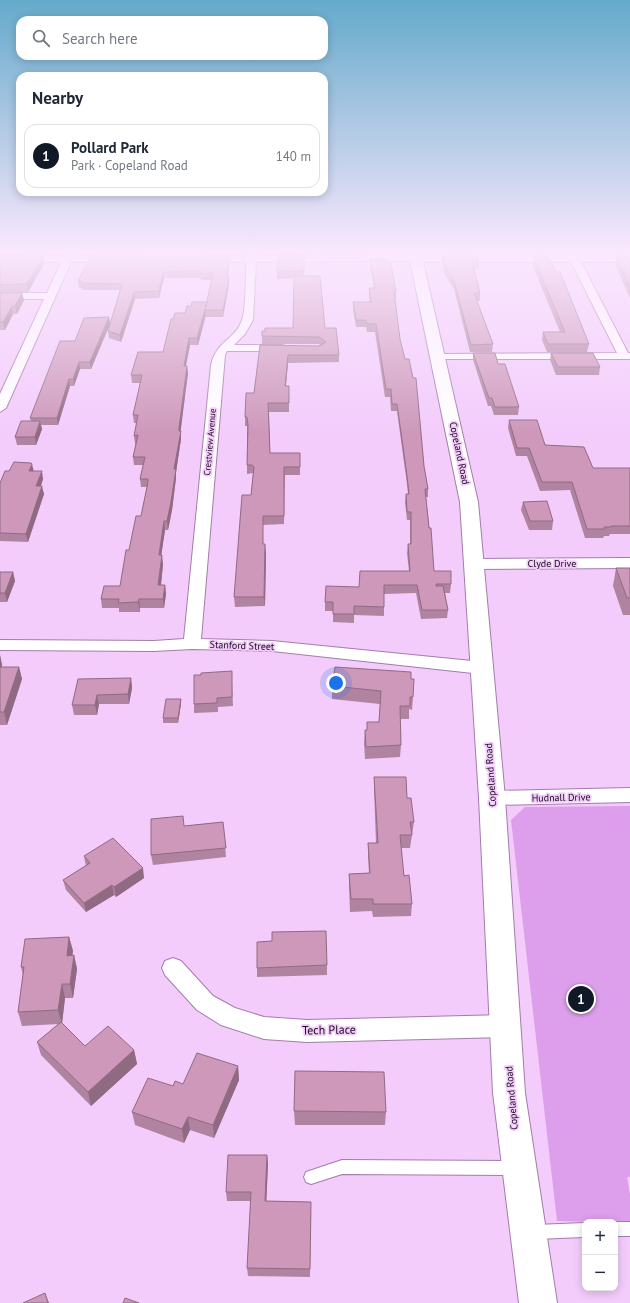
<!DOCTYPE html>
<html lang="en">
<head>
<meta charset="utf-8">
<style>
  body { margin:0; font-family:"PT Sans",sans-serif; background:#f2f2f3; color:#1f2937 }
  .controls { position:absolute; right:12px; bottom:12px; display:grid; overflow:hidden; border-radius:8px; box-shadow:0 2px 10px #0003 }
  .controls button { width:36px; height:36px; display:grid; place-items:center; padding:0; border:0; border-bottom:1px solid #e0e1e3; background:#fff; color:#1f2937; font:20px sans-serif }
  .you { position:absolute; left:336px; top:683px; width:14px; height:14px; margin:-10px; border:3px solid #fff; border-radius:50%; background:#1a73e8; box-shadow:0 0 0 6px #1a73e833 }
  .badge { display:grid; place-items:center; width:26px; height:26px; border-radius:50%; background:#111827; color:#fff; font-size:13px; font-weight:700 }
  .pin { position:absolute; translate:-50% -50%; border:2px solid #fff; box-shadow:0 1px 4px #0006 }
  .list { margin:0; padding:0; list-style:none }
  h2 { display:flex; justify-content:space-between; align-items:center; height:52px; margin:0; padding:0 16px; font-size:17px }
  h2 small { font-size:13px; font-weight:400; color:#747a83 }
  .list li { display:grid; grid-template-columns:26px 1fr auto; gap:12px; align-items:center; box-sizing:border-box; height:64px; margin:0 8px 8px; padding:0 8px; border:1px solid #e0e1e3; border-radius:12px }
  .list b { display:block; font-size:15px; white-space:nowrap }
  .list p { margin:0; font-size:13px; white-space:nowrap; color:#747a83 }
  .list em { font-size:13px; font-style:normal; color:#747a83 }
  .icon { flex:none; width:22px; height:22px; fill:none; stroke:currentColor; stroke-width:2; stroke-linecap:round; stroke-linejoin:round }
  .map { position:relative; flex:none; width:630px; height:1303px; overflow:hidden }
  .search { position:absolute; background:#fff; box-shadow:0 2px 10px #0003; left:16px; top:16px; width:312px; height:44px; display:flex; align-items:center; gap:10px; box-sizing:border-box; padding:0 14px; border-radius:12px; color:#747a83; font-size:15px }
  .panel { position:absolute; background:#fff; box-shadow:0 2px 10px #0003; left:16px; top:72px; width:312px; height:124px; border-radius:12px }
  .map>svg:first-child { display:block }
</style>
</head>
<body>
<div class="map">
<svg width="630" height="1303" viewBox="0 0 630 1303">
  <rect width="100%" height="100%" fill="#f3ccfc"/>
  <path fill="#dd9fec" d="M630,806V1177H627L630,1195V1223L557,1221L511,820L525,807Z"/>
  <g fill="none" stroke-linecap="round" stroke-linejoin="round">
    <g stroke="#a27daa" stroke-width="2">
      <path id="lane" d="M342,1160L513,1161L518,1163L520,1168L518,1173L513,1175L342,1174L311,1184L306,1182L304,1177L306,1172Z
        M614,1222H630V1236H615Z
        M585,1223V1237L535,1239L530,1237L528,1232L530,1227L535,1225Z"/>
    </g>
    <g stroke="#a27daa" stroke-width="2">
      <path id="street" d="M66,251H76L74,256H112L117,259L112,262H71L6,408L0,412V394L44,299H0V293H47L61,262H0V256H64Z
        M247,251H257V256L416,255L421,258L416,261L256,262L253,320L245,334L234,345H282L288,348L282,351H227L225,355L201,639L272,641L482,662L488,664L491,668L488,672L482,674L272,651L192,649L154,651L0,650V640L154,641L184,639L211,365C216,341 236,339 242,320C246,310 246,275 246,262H206L201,259L206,256H247Z
        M574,255L579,258L628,353H630V359H435L433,357L435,355L439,354L617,353L569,258Z
        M630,558V568L475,569L470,567L467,564L470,561L475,559Z
        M630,788V802L492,805L485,803L482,798L485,793L492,791Z
        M173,958L181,961L213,996L235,1008L264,1017L307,1020L505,1015L513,1018L517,1026L513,1034L505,1037L307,1042L264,1039L221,1025L197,1010L165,975L162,968L165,961Z"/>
    </g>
    <g stroke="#a27daa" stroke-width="2">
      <path id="secondary" d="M408,251H420L421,254H630V262H423L478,502L505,798L525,1093L557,1303H519L493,1093L479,798L460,502Z"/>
    </g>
    <use href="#lane" fill="#fff" fill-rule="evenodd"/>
    <use href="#street" fill="#fff" fill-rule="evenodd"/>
    <use href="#secondary" fill="#fff" fill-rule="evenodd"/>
  </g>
  <path fill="#b083a0" d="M0,251H50L49,254L0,255Z
    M95,251H230V252L95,254Z
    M278,251H310V252L304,254H278Z
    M438,251H472V252H439Z
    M527,251H543V252H528Z
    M304,255V276L325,328L339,355V362L288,363L286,386H289V412H269L270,453L300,467V475H285L284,524L263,525V544L266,553L265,606L235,607L234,597L251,495L253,474V473L247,474V426H245V417L254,393L260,345L319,346L320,345L319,344H262V336L293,328L294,278L277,279V272Z
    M0,256L44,264L28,292H0Z
    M442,256L479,262V269H474L480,293V301H477L493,344L492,352H470L454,289L445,275L442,264Z
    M533,256L589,344L587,352H547L542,340L543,332H560L532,264Z
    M616,256L630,259V298L615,264Z
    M370,259L387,263L396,292V299H395L400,339L428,489V497H426L434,571L451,584L450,593H445L448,610L447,618L421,619L416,593L384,594V616L354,615V623L333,622V611H325V602L359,587L409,571L407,553L408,544H410V520H407L405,502L406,494H408L407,484L397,411H391L390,397H385L375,332H367L366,327H356L353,309V302H370L369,295V288H374L370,265Z
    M229,263L228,278H229V284L223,317H206V315L198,345H190L186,366H187L188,373L180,431L181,439L176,472V478L172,510L168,530H165L161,555L163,564L161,585H165L166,594L164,608H140V612H119V608H102L101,599L120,586L129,550L141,516L147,487H141L140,479L143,465H134L133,457L136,444H135L134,436L137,423H134L133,415L140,383H132L131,375L163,352L173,319L185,313L191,306L207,304L212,280H201V278H164L159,298L135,299L121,342L109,338L108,331L120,290H82V288H79L78,281Z
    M0,293H22L24,300L17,314H13L5,330H0Z
    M109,317L110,324L91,369H80L74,386H70L58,425H41L42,429L36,445H17L15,437L31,421L30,418L75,341Z
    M473,353L498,364L519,407L518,415H494L491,406H488L473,360Z
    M551,353L600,367L599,375H556L550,360Z
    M509,420L545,445L593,468H630V534H610L609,536H604L603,538H585L570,490L540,491L527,456H516L508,428Z
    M34,471L43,479L41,486L44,494L28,542L0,541V483Z
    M523,502L553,521L552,530H529L521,510Z
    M616,568H630V615H623L613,586Z
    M0,572H13L15,581L7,602H0Z
    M0,655L2,665V667H19L22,679L7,725H0Z
    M131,678L132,688L129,704H99L97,715H74L72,705Z
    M411,679L413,697L412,710L409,709V719H400L401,745L400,757L365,759L364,743L365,730H367V722H379L380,704L332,699V686Z
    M232,681L233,706L218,707V712L194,713V704Z
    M181,699V704L178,723H163V718Z
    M374,777L407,798L414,822L410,848H401L404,876L412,904L411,916L373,917L372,911L350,912L349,886V874L369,873L368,856V843H376L374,789Z
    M223,822L226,857L153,865L151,855L184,826Z
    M84,856L144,878L116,897L114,895L86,912L66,890L63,880L86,866Z
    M69,937L73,951L72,955H74L77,969L73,998H65L62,1023L85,1046L134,1050L137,1064L91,1106L41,1055L37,1042L58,1024L22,1026L18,1012L23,975L21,967Z
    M327,965V975L257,977V968Z
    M238,1066L239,1080L214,1138L190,1130L184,1143L135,1125L132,1112L173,1086L183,1084Z
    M294,1111L386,1112L385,1125H295Z
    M267,1155L268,1164L266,1201L311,1202L310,1277L248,1276L247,1268L251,1201H227L226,1192Z"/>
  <path fill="#906a82" d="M304,251H310V252L304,254Z
    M43,256L44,264L28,292L27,284Z
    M229,256V263L227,284V278Z
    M163,272L164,278L159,298V291Z
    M229,278V284L223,317V310Z
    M134,292L135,299L121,342L120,335Z
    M22,293L24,300L17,314L15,306Z
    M207,302L205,310L206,315L198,345L197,338Z
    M12,306L13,314L5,330L3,322Z
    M109,317L110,324L91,369L90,362Z
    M189,338L190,345L184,373V366Z
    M288,355V363L285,394V386Z
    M79,362L80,369L74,386L73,379Z
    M187,366L188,373L180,436L179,428Z
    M69,379L70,386L58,425L57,418Z
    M40,421L42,429L36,445L35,437Z
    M181,431V439L176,472V478L172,510L168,530L167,521L174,469Z
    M32,464L34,472L29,471Z
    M42,471L43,479L38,494L36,486Z
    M42,486L44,494L28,542L26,534Z
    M164,521L165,530L160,564L159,555Z
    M265,544L266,553L265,606L264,597Z
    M162,555L163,564L160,594L158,585Z
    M13,572L15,581L7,602L5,593Z
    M165,585L166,594L164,608L163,599Z
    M139,599L140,608V612L138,602Z
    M0,655L2,665L0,673Z
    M19,667L22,679L7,725L4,712Z
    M131,678L132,688L129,704L128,694Z
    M97,695L99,704L97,715L95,705Z
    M181,699V704L178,723V718Z
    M143,868L144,878L116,897L114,887Z
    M112,885L114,895L86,912L84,903Z
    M69,937L73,951L70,970L67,956Z
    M74,955L77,969L73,998L70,984Z
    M62,984L65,998L62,1024L58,1010Z
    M134,1050L137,1064L91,1106L88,1092Z
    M238,1066L239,1080L214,1138L213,1125Z
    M188,1117L190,1130L184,1143L182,1129Z
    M267,1155L268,1164L266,1210L265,1201Z
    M45,1293L49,1303H48Z"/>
  <path fill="#cd98ba" stroke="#906a82" d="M278,255H304V271L277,272Z
    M0,256H43L27,284L0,285Z
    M229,256L227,278H229L223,310H205L213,273L201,274V271L163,272L159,291L134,292L120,335L108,331L122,284L81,283L82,281H78L90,257Z
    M442,256H477L479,262H472L480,293H474L493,344L471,345L454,281L446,267Z
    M533,256H548L556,272H560L589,344H548L543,332H565Z
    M616,256H628L630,259V287Z
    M370,259H387V263L391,262L396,292H394L400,339L405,359H409L413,378H416L424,466L428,489H425L429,528H431L434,571H451V584H436V586H443L448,610H422L417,585H384V607L354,606V614H333V602H325L326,586L359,587L360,571H410L408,544H411V512H407L406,494H409L407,476L397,404H392L391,389H386L376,324H367L366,320H356L353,302H371L369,288H375Z
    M294,276H320L325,328H336L339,355H288L285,386H289V403H268L270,453H300V467H284V516H263V544H265L264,597H234L242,495H251L254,467L252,465H247L248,425L247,417H245L246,393H254L260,345L319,346L326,342L319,337L262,336V331H265V328H293Z
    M0,293H22L15,306H12L3,322H0Z
    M192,302H207L197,338H189L184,366H187L179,428V431H181L174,469H176L171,502L167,521H164L159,555H162L158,585H165L163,599H139L138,602L118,603L119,599H101L104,586H120L126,550H129L136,516H141L148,482V479H140L145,457H133L138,435L134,436L138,415H133L142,375H131L138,352H163L171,319H173L175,313H185L187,306H191Z
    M109,317L90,362H79L73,379H69L57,418H30L60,341H75L84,318Z
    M473,353H495L498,364H505L519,407H495L492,398H489Z
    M551,353H593L600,367H558Z
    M509,420H537L545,445L584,447L593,468H630V526H611V527H604L605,529H587L572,482H542L529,448H517Z
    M21,421H40L35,437H15Z
    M14,462L31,463L32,464L29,471H42L36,486H42L26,534L0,533V483L5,471H9Z
    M547,501L553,521H530L523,502Z
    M616,568H630V598H627Z
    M0,572H13L5,593H0Z
    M0,667H19L4,712H0Z
    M335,667L411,672V679H414L413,697H410V706H400L401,745L366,747L365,730H367V722H379L381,691L332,686Z
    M232,671V697L217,698V703L194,704V675H201V673Z
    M131,678L128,694L97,695L95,705H72L78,679Z
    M166,699H181L178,718H163Z
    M374,777H406L407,798H411L414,822H410L412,835H400L404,876L409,875L412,904H373V899H351L349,874L370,873L368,843H378Z
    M183,816L184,826L223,822L226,848L151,855V819Z
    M113,838L143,868L114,887L112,885L84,903L63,880L90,863L84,856Z
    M326,931L327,965L257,968V942L272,941V932Z
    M69,937L67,956L74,955L70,984H62L58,1010L18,1012L24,967H21L25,939Z
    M61,1022L85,1046L108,1026L134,1050L88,1092L37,1042Z
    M197,1053L238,1066L213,1125L188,1117L182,1129L132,1112L148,1078L173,1086L175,1081L183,1084Z
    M295,1071L384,1072L386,1112L294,1111Z
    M228,1155H267L265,1201L311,1202L310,1269L247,1268L251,1192H226Z
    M45,1293L48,1303H23Z
    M125,1298L139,1303H123Z"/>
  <linearGradient id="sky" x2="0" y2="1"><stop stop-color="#64aacb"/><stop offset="0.58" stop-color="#fae8fe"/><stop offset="1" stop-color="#fae8fe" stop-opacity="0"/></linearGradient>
  <rect width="630" height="434" fill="url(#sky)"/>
  <g text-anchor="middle" stroke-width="3.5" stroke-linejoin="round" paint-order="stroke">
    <g font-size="9" fill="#180a1b" stroke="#f3ccfc">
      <text transform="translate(210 442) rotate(-85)" y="3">Crestview Avenue</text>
    </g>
    <g font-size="10" fill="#180a1b" stroke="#f3ccfc">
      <text transform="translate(460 453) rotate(78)" y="4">Copeland Road</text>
      <text x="552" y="567">Clyde Drive</text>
      <text transform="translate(242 645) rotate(2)" y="4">Stanford Street</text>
      <text transform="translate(490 775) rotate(-94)" y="4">Copeland Road</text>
      <text transform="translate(561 797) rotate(-1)" y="4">Hudnall Drive</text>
      <text transform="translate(511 1098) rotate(-95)" y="4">Copeland Road</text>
    </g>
    <g font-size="12" fill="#180a1b" stroke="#f3ccfc">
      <text transform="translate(329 1030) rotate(-1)" y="4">Tech Place</text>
    </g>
  </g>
</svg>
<div class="controls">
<button>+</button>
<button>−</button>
</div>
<div class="you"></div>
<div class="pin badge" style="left:581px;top:999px">1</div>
<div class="search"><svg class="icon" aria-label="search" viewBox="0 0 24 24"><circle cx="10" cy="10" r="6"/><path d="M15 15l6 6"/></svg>Search here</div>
<section class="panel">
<h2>Nearby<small></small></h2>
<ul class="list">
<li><span class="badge">1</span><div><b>Pollard Park</b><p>Park · Copeland Road</p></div><em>140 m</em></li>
</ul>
</section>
</div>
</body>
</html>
